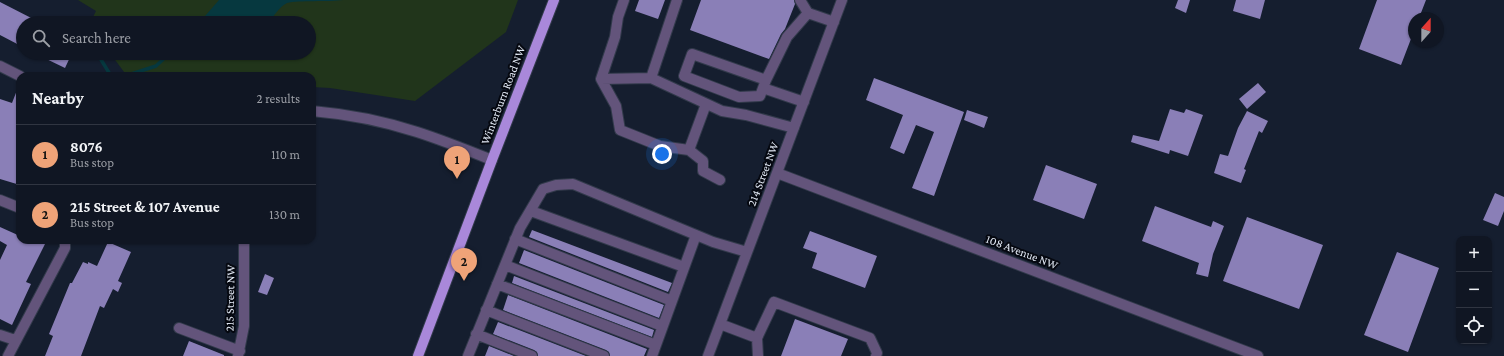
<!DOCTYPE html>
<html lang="en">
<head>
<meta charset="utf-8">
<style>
  body { margin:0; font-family:"Crimson Pro",serif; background:#1e2330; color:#f1f3f6 }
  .controls { position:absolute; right:12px; bottom:12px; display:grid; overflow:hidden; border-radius:8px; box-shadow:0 1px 3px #0004 }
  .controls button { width:36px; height:36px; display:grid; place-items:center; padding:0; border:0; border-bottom:1px solid #303541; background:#101623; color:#f1f3f6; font:20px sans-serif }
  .compass { position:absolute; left:1408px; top:12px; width:36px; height:36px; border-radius:50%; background:#101623; box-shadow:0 1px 3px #0004; rotate:21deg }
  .you { position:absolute; left:662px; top:154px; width:14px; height:14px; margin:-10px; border:3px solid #fff; border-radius:50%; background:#1a73e8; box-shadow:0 0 0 6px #1a73e833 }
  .badge { display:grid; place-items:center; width:26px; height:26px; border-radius:50%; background:#efa378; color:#111; font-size:13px; font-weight:700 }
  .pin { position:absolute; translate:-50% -33px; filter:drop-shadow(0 1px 2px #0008) }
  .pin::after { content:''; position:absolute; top:21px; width:14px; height:12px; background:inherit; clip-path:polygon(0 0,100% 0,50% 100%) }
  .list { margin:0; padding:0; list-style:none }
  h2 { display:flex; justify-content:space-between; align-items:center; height:52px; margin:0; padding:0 16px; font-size:17px }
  h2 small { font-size:13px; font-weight:400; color:#9c9fa6 }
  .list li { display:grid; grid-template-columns:26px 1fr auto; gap:12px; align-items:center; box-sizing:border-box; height:60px; padding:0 16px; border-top:1px solid #303541 }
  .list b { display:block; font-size:15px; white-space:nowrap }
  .list p { margin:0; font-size:13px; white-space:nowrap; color:#9c9fa6 }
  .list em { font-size:13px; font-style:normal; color:#9c9fa6 }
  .icon { flex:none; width:22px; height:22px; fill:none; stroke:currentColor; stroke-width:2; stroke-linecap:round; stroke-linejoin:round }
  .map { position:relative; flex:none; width:1504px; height:356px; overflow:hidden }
  .search { position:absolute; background:#101623; box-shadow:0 1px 3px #0004; left:16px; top:16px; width:300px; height:44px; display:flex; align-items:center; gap:10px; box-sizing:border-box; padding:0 14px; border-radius:22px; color:#9c9fa6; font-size:15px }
  .panel { position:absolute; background:#101623; box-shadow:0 1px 3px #0004; left:16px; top:72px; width:300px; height:172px; border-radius:12px }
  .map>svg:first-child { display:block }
</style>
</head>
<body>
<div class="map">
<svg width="1504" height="356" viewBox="0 0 1504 356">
  <rect width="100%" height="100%" fill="#151e2f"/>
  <path fill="#21351b" d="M78,0H518L506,32L415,101L330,88L312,87V76H127L110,53H309V23H90L96,11Z"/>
  <path fill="#06383f" d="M219,0H343C328,2 299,0 287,3C279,7 274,16 268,23H199Z"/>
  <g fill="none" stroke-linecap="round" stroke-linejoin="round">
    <path stroke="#06383f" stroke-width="3.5" d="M77,22V23
      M97,53L111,76
      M125,76L156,66L170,53"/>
  </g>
  <path fill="#8a7fb7" d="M639,0H665L658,19L635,11Z
    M701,0H794L795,4L785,29L781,34L769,59L690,30Z
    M1178,0H1190L1186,13L1175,8Z
    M1236,0H1265L1260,19L1233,11Z
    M1377,0H1426L1419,18H1414V31L1401,65L1359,49Z
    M0,2L41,23H23V47L0,35Z
    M34,53H72L65,68Z
    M874,78L964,112L934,196L912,188L934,132L916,125L904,154L890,148L903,115L866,100Z
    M1258,83L1266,92L1247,109L1239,99Z
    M19,85H20V185L0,179V99L12,103Z
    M1170,109L1184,113L1186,109L1203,115L1188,156L1170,150L1169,154L1131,142L1133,135L1159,141Z
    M967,110L988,117L984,128L964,120Z
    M1247,111L1268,121L1262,133L1259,131L1244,169L1246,170L1241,183L1214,173L1220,154L1228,156L1238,128Z
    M1046,165L1097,184L1084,219L1033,200Z
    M1495,193L1504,197V211L1498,226L1483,220Z
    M1155,206L1211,227L1213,221L1224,226L1213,254L1208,277L1196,274L1199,263L1142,241Z
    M1247,217L1323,245L1299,309L1223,281Z
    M0,227L20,236V240H47L26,282L31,284L12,325L0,319V260L7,245L0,241Z
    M532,230L672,283L668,292L529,237Z
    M810,231L877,256L865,288L812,268L817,253L803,248Z
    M108,242L131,252L118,281L122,283L118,292L113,289L104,308L100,306L81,356H45L53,336L49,334L70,283H72L83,262L88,264V262L97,266Z
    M524,250L664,305L659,318L519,263Z
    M1397,252L1439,268L1408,352L1364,335Z
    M265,274L274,278L267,295L258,292Z
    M514,276L654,330L652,337L512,283Z
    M508,295L647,349L644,356H610L609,352L606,350L503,310Z
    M795,319L848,339L841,356H781Z
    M498,322L586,356H538L537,352L534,350L493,334Z
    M189,341L224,355V356H183Z
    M489,346L514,356H485Z"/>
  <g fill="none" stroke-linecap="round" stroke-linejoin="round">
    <g stroke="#323a4b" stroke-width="12">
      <path id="minor" d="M624,0L618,17L615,37L601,79L616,106L620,130L660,146L689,150L703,161V171L720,180
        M808,13L834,22
        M0,66L20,76
        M651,78L722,111L746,115L794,128
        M601,79L651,78L677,0
        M766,80L760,96L739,97L684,76L692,54L766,80L787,37L808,13L800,0
        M763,88L804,102
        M312,111C347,114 383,121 417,132C442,140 467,150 492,160
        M689,150L706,104
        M777,173L1258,356
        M0,200L20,208
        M531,211L684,267
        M515,239L672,301
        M505,265L662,326
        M497,284L656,345
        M486,310L604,356
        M720,324L757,338
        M179,328L240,351
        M476,334L532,356
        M0,335L15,340
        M8,356L65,248V240
        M238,356L244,326V240
        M468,356L520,228L543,189L556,185L573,184L713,242L747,252
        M652,356L696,235
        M708,356L842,0
        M758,356L757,338L774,302L870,338L877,353L876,356"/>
    </g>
    <g stroke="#323a4b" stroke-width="12">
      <path id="major" d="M418,356L492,160L554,0"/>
    </g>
    <use href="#minor" stroke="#63547b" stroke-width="10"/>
    <use href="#major" stroke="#a988da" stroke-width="10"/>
  </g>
  <g text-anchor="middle" stroke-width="4" stroke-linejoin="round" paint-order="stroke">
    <g font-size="12" fill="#e2e9f5" stroke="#050810">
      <text transform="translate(503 95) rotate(-69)" y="4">Winterburn Road NW</text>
      <text transform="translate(763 174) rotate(-69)" y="4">214 Street NW</text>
      <text transform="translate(1022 252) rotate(21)" y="4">108 Avenue NW</text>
      <text transform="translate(230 298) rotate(-89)" y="4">215 Street NW</text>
    </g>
  </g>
</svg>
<div class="controls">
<button>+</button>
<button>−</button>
<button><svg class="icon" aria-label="locate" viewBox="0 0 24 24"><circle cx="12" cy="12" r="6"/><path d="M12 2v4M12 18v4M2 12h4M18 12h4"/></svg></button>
</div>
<svg class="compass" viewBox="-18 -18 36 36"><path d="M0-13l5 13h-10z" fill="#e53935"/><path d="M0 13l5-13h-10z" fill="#9c9fa6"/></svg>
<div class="you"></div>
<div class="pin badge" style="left:457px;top:179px">1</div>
<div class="pin badge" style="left:464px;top:281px">2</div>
<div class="search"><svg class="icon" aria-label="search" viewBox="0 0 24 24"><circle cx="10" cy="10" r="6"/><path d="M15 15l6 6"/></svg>Search here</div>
<section class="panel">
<h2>Nearby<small>2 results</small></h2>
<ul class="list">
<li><span class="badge">1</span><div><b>8076</b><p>Bus stop</p></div><em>110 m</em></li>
<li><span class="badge">2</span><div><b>215 Street &amp; 107 Avenue</b><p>Bus stop</p></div><em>130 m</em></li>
</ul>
</section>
</div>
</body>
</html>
